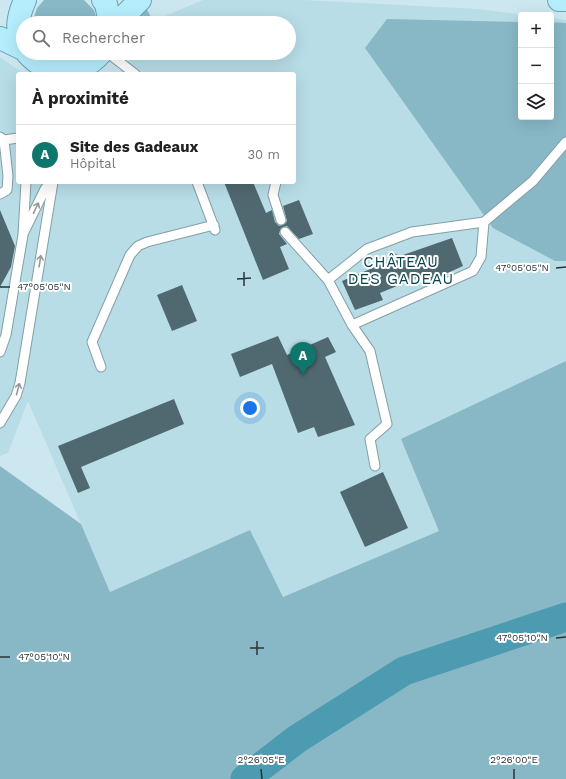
<!DOCTYPE html>
<html lang="fr">
<head>
<meta charset="utf-8">
<style>
  body { margin:0; font-family:"Work Sans",sans-serif; background:#f6f6f6; color:#202124 }
  .controls { position:absolute; right:12px; top:12px; display:grid; overflow:hidden; border-radius:4px; box-shadow:0 4px 16px #0002 }
  .controls button { width:36px; height:36px; display:grid; place-items:center; padding:0; border:0; border-bottom:1px solid #e0e0e0; background:#fff; color:#202124; font:20px sans-serif }
  .you { position:absolute; left:250px; top:408px; width:14px; height:14px; margin:-10px; border:3px solid #fff; border-radius:50%; background:#1a73e8; box-shadow:0 0 0 6px #1a73e833 }
  .badge { display:grid; place-items:center; width:26px; height:26px; border-radius:50%; background:#0f766e; color:#fff; font-size:13px; font-weight:700 }
  .pin { position:absolute; translate:-50% -33px; filter:drop-shadow(0 1px 2px #0008) }
  .pin::after { content:''; position:absolute; top:21px; width:14px; height:12px; background:inherit; clip-path:polygon(0 0,100% 0,50% 100%) }
  .list { margin:0; padding:0; list-style:none }
  h2 { display:flex; justify-content:space-between; align-items:center; height:52px; margin:0; padding:0 16px; font-size:17px }
  h2 small { font-size:13px; font-weight:400; color:#757577 }
  .list li { display:grid; grid-template-columns:26px 1fr auto; gap:12px; align-items:center; box-sizing:border-box; height:60px; padding:0 16px; border-top:1px solid #e0e0e0 }
  .list b { display:block; font-size:15px; white-space:nowrap }
  .list p { margin:0; font-size:13px; white-space:nowrap; color:#757577 }
  .list em { font-size:13px; font-style:normal; color:#757577 }
  .icon { flex:none; width:22px; height:22px; fill:none; stroke:currentColor; stroke-width:2; stroke-linecap:round; stroke-linejoin:round }
  .map { position:relative; flex:none; width:566px; height:779px; overflow:hidden }
  .search { position:absolute; background:#fff; box-shadow:0 4px 16px #0002; left:16px; top:16px; width:280px; height:44px; display:flex; align-items:center; gap:10px; box-sizing:border-box; padding:0 14px; border-radius:22px; color:#757577; font-size:15px }
  .panel { position:absolute; background:#fff; box-shadow:0 4px 16px #0002; left:16px; top:72px; width:280px; height:112px; border-radius:4px }
  .map>svg:first-child { display:block }
</style>
</head>
<body>
<div class="map">
<svg width="566" height="779" viewBox="0 0 566 779">
  <rect width="100%" height="100%" fill="#cce7f0"/>
  <path fill="#b8dde7" d="M203,0H304L478,9L527,15H521V117H551V18L566,20V606L328,699L250,530L110,592L28,401L8,453L0,456V57L24,74H18V182H294V74H118L135,53H289V23H168L165,16Z"/>
  <path fill="#88b8c6" d="M44,0H84L94,10L98,23H32L37,8Z
    M145,6L152,19L148,23H127Z
    M387,19L521,22V117H551V22L566,23V261H555L493,228L365,48Z
    M44,53H85C72,61 57,63 44,53Z
    M566,361V779H0V466L81,524L110,592L250,530L283,597L439,531L401,439Z"/>
  <g fill="none" stroke-linecap="round" stroke-linejoin="round">
    <path stroke="#4d9bb0" stroke-width="29" d="M245,779L297,739L404,671L566,617"/>
  </g>
  <path fill="#50686f" d="M224,182H253L266,213L272,210L275,222L279,226L285,224L287,221L283,206L299,200L313,234L299,239L287,226L281,228L279,234L287,244L280,247L289,269L263,280Z
    M0,210L15,246L11,267L0,287Z
    M452,238L463,266L430,281L426,274L380,293L383,300L355,310L342,281L387,262L389,256L394,253L400,256Z
    M182,285L197,321L172,331L157,295Z
    M278,336L287,355L328,337L336,352L325,357L355,425L318,437L314,427L298,433L272,364L240,377L231,354Z
    M174,399L184,424L81,467L90,488L78,493L58,446Z
    M383,472L408,528L365,547L340,492Z"/>
  <g fill="none" stroke-linecap="round" stroke-linejoin="round">
    <g stroke="#849ea6" stroke-width="11">
      <path id="lane" d="M108,53L135,74
        M0,137L4,140L8,176L7,190L0,194
        M0,139L4,140L18,138
        M197,182L215,230
        M276,182L273,195L281,220
        M24,232L45,189L50,182
        M285,232L328,280
        M352,325L473,271L481,257L484,222
        M0,352L6,335L23,235L26,182
        M101,367L92,342L130,255L138,246L147,242L214,225
        M0,423L16,396L20,383L53,182
        M375,466L370,439L387,424L370,351L352,325L328,280L367,249L412,232L484,222L533,181L566,142"/>
    </g>
    <g stroke="#64a4b7" stroke-width="24">
      <path id="primary" d="M103,0L106,4L110,23
        M559,0H566
        M117,23L140,0
        M0,38L23,49
        M23,46C15,30 18,16 25,0
        M27,53C48,77 81,76 101,53"/>
    </g>
    <use href="#lane" stroke="#fff" stroke-width="9"/>
    <use href="#primary" stroke="#b5edfd" stroke-width="22"/>
  </g>
  <defs><path id="oneway-shaft" d="M-6 0H5M1.5-3L5.5 0L1.5 3" fill="none" stroke-width="1.6" stroke-linecap="round" stroke-linejoin="round"/></defs>
  <g stroke="#949a9c">
    <use href="#oneway-shaft" transform="translate(36 208) rotate(-65)"/>
    <use href="#oneway-shaft" transform="translate(40 261) rotate(-81)"/>
    <use href="#oneway-shaft" transform="translate(18 389) rotate(-76)"/>
  </g>
  <path fill="none" stroke="#2a3438" stroke-width="1.5" d="M556,268L566,267M244,272V286M237,279L251,278M0,287H10M556,638L566,637M257,641V655M250,648H264M0,657H10M261,769L262,779M514,769V779"/>
  <g text-anchor="middle" stroke-width="4" stroke-linejoin="round" paint-order="stroke">
    <g font-size="15" letter-spacing="1" fill="#05424f" stroke="#fff">
      <text x="401" y="267">CHÂTEAU<tspan x="401" dy="17">DES GADEAU</tspan></text>
    </g>
  </g>
  <g font-size="10" text-anchor="middle" fill="#2a3438" stroke="#fff" stroke-width="4" stroke-linejoin="round" paint-order="stroke">
    <text x="522" y="271">47°05'05"N</text>
    <text x="44" y="290">47°05'05"N</text>
    <text x="522" y="641">47°05'10"N</text>
    <text x="44" y="660">47°05'10"N</text>
    <text x="261" y="763">2°26'05"E</text>
    <text x="514" y="763">2°26'00"E</text>
  </g>
</svg>
<div class="controls">
<button>+</button>
<button>−</button>
<button><svg class="icon" aria-label="layers" viewBox="0 0 24 24"><path d="M12 4l9 5-9 5-9-5zM3 14l9 5 9-5"/></svg></button>
</div>
<div class="you"></div>
<div class="pin badge" style="left:303px;top:375px">A</div>
<div class="search"><svg class="icon" aria-label="search" viewBox="0 0 24 24"><circle cx="10" cy="10" r="6"/><path d="M15 15l6 6"/></svg>Rechercher</div>
<section class="panel">
<h2>À proximité<small></small></h2>
<ul class="list">
<li><span class="badge">A</span><div><b>Site des Gadeaux</b><p>Hôpital</p></div><em>30 m</em></li>
</ul>
</section>
</div>
</body>
</html>
